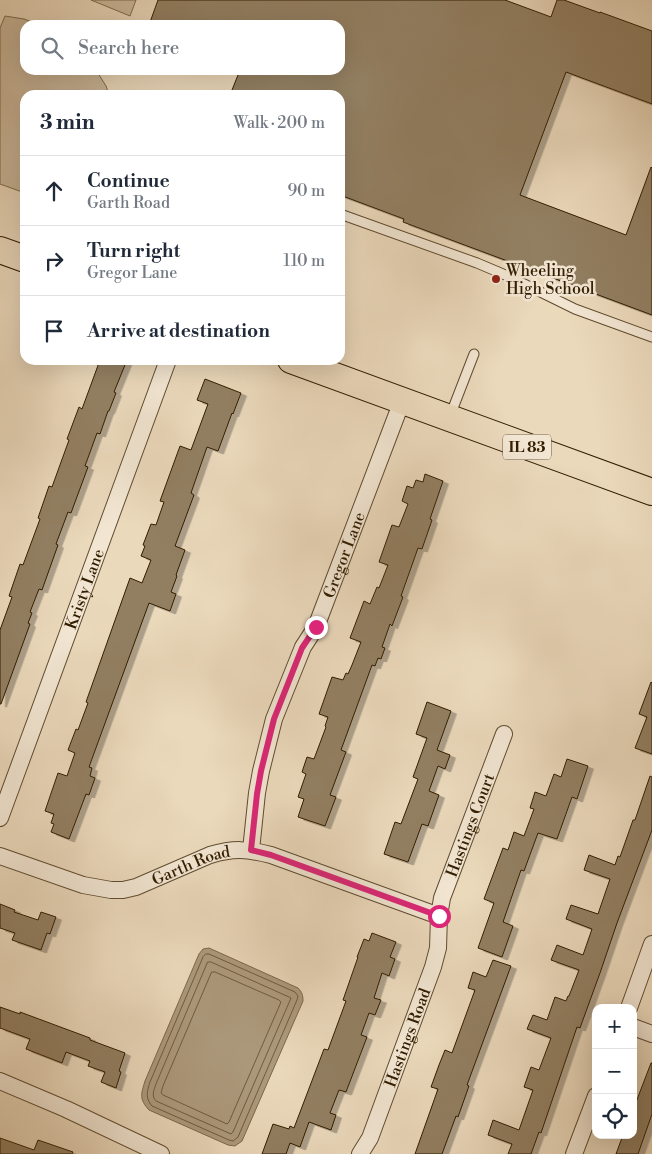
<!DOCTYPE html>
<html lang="en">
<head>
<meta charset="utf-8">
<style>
  body { margin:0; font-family:"Libre Bodoni",serif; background:#f2f2f3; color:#1f2937 }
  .controls { position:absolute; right:15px; bottom:15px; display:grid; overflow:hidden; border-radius:10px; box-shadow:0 5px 20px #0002 }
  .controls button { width:45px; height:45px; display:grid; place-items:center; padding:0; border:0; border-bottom:1px solid #e0e1e3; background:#fff; color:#1f2937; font:25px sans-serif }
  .stop { position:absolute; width:15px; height:15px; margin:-11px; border:4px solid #db2777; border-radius:50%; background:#fff }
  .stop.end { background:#db2777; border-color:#fff; box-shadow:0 1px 5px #0008 }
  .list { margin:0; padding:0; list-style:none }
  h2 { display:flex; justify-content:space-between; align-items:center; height:65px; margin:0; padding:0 20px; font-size:21px }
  h2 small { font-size:16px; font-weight:400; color:#747a83 }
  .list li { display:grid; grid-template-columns:32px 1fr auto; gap:15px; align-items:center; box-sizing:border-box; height:70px; padding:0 20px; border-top:1px solid #e0e1e3 }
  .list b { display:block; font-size:19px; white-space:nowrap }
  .list p { margin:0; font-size:16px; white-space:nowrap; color:#747a83 }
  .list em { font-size:16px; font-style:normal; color:#747a83 }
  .icon { flex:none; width:28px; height:28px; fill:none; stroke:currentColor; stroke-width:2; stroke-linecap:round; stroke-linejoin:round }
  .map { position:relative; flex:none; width:652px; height:1154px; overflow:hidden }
  .search { position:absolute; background:#fff; box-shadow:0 5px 20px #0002; left:20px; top:20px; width:325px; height:55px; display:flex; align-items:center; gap:12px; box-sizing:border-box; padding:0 18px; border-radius:15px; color:#747a83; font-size:19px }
  .panel { position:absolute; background:#fff; box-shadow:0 5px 20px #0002; left:20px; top:90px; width:325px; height:275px; border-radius:15px }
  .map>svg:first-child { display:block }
</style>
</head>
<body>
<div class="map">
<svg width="652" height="1154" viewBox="0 0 652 1154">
  <defs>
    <filter id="shadow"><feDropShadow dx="5.5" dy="3" stdDeviation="0" flood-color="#0004"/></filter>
  </defs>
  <rect width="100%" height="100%" fill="#ebd9bc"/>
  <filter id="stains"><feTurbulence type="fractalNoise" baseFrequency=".004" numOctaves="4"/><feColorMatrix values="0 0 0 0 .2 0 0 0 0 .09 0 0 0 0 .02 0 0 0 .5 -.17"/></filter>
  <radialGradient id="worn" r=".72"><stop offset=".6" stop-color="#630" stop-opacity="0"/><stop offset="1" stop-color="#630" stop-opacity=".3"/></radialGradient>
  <path fill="#ccb99c" stroke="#7f6b4e" d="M91,0H136L130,16Z
    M5,16L24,19L40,25H25V70H96L106,86L109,95H25V193L0,184V28Z"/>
  <path fill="#ac997c" stroke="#7b674a" d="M209,948L298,988C302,992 303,995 303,1001L242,1141L235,1146L228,1145L149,1110C139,1099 141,1094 145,1081L199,954L203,949Z"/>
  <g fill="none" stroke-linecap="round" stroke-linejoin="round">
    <path stroke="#6f5b3e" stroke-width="1" d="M206,954H209L295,992L298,996L297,1000L238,1137L233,1141L229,1140L152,1106C145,1098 147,1091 150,1082L203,957Z
      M208,962H211L289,997L291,998L233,1132L231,1134L156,1101C151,1096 154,1090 156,1084Z
      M212,972H215L279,1000L281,1002L229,1122L227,1124L163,1095L161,1093L163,1086Z"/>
  </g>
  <path fill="#927f62" stroke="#321d00" filter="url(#shadow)" d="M158,0H505L551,17L557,0H564L600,13V12L652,31V104L566,72L520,195L626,235L651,167L652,168V315L403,222L404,219L340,195V95H230L240,70H340V25H149Z
    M100,360H127L114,392L116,393L109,411H108L100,434L97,433L85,466L88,467L71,513L68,512L56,544L58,545L42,590L39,589L30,612L32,613L28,623L30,624L1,704H0V630L12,597L9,596L20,564L23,565L40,519L38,518L49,486L52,487L69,440L67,439L79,407L82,409Z
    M205,379L241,393L233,414L232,413L218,451L207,447L191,493L194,495L175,546L185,550L176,575L177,576L171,592L176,594L170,611L149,603L89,767L92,768L90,776L95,778L89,795L86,794L69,839L51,832L54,824L51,823L54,814L45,811L58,773L67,776L75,753L68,750L76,729L78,730L88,703L86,702L130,578L142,583L151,560L141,556L145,546L143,545L151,524L156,525L164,502L160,501L180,446L191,450L208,404L197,400Z
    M425,474L443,481L430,519L432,520L422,549L418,548L401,596L403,597L392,626L390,624L382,647L385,648L381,659L378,658L375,666L372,665L341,750L346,752L330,795L336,797L325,826L298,817L304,799L298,797L306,774L302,772L307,757L314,759L326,727L325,726L328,717L319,714L332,677L343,680L346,673L348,674L352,665L361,642L350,638L364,601L370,604L377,587L379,588L388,565L379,562L392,525L399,527L408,504L402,501L407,486L413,488L416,480L423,482Z
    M651,682L652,683V754L635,748L647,717L639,714Z
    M427,702L451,711L437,750L450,755L445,769L438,766L429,791L439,795L428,826L422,824L408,862L384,854L395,822L401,824L418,779L413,777L427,738L416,734Z
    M567,759L588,766L577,799L572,797L557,839L538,833L524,871L521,870L503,922L513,926L502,957L478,948L494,903L484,899L503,848L508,850L514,832L524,836L534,809L530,808L535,792L546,796L554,774L561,777Z
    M650,776L652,777V830L617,923L600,973L580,1028L577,1027L541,1133L539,1132L531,1154H508L512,1144L488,1135L493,1120L519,1130L533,1090L524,1087L531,1067L539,1070L551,1038L527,1029L533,1015L547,1020L555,997L566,1001L568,996H569L579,970L551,960L557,945L583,955L592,929L566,919L571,905L598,914L610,879L584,870L589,855L615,865L618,856L620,857L633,820H635Z
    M0,904L15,910L14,912L38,920L41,912L56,917L50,934L47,933L41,950L12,940L15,933L0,928Z
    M372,933L396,942L390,957L395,959L389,976L382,973L374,998L381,1000L375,1015L369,1013L361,1035L367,1037L346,1092L339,1090L330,1113L336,1115L331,1130L309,1122L300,1147L290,1143L286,1154H262L273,1124L289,1129L290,1126L294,1128L324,1049L328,1050L346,1001L343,1000L358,957H357L364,939L369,941Z
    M493,960L511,966L467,1085L469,1086L458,1117L456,1116L442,1154H415L438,1089L431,1087L439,1065L445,1050L452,1053L475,990L468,988L473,972L486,977Z
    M0,1007L20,1014V1012L90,1038V1040L125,1053L119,1071L121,1072L116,1088L101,1082L105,1072L88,1066L90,1061L66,1052L62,1063L26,1049L30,1039L0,1028Z
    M651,1063H652V1114L638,1154H616L623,1135H633V1110Z
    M0,1138L34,1150L38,1140L73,1152L72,1154H0Z"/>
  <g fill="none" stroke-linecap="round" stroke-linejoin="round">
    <g stroke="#604c2f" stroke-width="11">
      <path id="service" d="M340,214L477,263L510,277L575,309L652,337
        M450,416L474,354"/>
    </g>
    <g stroke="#604c2f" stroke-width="18">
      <g id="minor">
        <path id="s1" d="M0,818L168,360"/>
        <path id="s2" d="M251,850L257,793L261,771L274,719L303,647L316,627L402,401"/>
        <path id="s3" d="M0,856L83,885L111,890H123L136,887L210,855C234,848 247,849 271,855L439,916"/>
        <path d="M629,1008L652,944"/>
        <path d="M633,1027L652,1034"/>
        <path d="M0,1081L66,1109L161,1154"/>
        <path id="s4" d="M360,1154L370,1138L433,967L438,948L439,916L442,898L504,734"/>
        <path d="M574,1154L596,1096"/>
      </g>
    </g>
    <g stroke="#321d00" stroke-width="28">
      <path id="primary" d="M0,250L25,259
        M291,360L652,492"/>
    </g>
    <use href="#service" stroke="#f2e6d3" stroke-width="9"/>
    <use href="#minor" stroke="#f2e6d3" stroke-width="16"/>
    <use href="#primary" stroke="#ebd9bc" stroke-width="26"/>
  </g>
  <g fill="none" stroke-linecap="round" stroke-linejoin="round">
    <path stroke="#db2777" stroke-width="6" d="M316,627L302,648L274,719L261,771L257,794L251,850L271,855L439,916"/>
  </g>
  <circle fill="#8f2418" stroke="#f2e6d3" stroke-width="2" cx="496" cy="279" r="5"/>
  <g text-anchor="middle" stroke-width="5" stroke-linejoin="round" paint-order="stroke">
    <rect fill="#f2e6d3" stroke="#6c593f" stroke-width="1" x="503" y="434.5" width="48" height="25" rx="4"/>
    <g font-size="15" font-weight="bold" fill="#321d00">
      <text x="527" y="452">IL 83</text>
    </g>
    <g font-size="16" fill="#321d00" stroke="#f2e6d3" text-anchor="start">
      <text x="506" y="276">Wheeling<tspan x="506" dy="18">High School</tspan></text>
    </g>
    <g font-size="16" fill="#321d00" stroke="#f2e6d3">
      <text dy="6" stroke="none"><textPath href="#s2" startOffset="312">Gregor Lane</textPath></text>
      <text dy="6" stroke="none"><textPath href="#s1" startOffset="244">Kristy Lane</textPath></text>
      <text dy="6" stroke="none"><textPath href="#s4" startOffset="349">Hastings Court</textPath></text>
      <text dy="6" stroke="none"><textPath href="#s3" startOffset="201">Garth Road</textPath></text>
      <text dy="6" stroke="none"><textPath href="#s4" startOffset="126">Hastings Road</textPath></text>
    </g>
  </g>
  <rect width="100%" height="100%" filter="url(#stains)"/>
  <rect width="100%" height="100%" fill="url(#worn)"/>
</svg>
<div class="controls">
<button>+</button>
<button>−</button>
<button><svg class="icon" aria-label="locate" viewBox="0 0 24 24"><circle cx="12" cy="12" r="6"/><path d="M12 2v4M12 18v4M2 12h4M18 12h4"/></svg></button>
</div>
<div class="stop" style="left:439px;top:916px"></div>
<div class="stop end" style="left:316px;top:627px"></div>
<div class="search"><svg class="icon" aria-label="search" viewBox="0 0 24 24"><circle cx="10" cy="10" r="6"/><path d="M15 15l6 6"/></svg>Search here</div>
<section class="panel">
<h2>3 min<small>Walk · 200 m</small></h2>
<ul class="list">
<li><svg class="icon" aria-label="ahead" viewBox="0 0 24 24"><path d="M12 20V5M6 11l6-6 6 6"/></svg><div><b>Continue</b><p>Garth Road</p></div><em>90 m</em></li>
<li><svg class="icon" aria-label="right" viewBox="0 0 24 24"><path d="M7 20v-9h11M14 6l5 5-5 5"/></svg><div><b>Turn right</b><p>Gregor Lane</p></div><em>110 m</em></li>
<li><svg class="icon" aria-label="arrive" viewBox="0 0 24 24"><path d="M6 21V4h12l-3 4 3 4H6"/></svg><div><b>Arrive at destination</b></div></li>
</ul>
</section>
</div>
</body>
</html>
